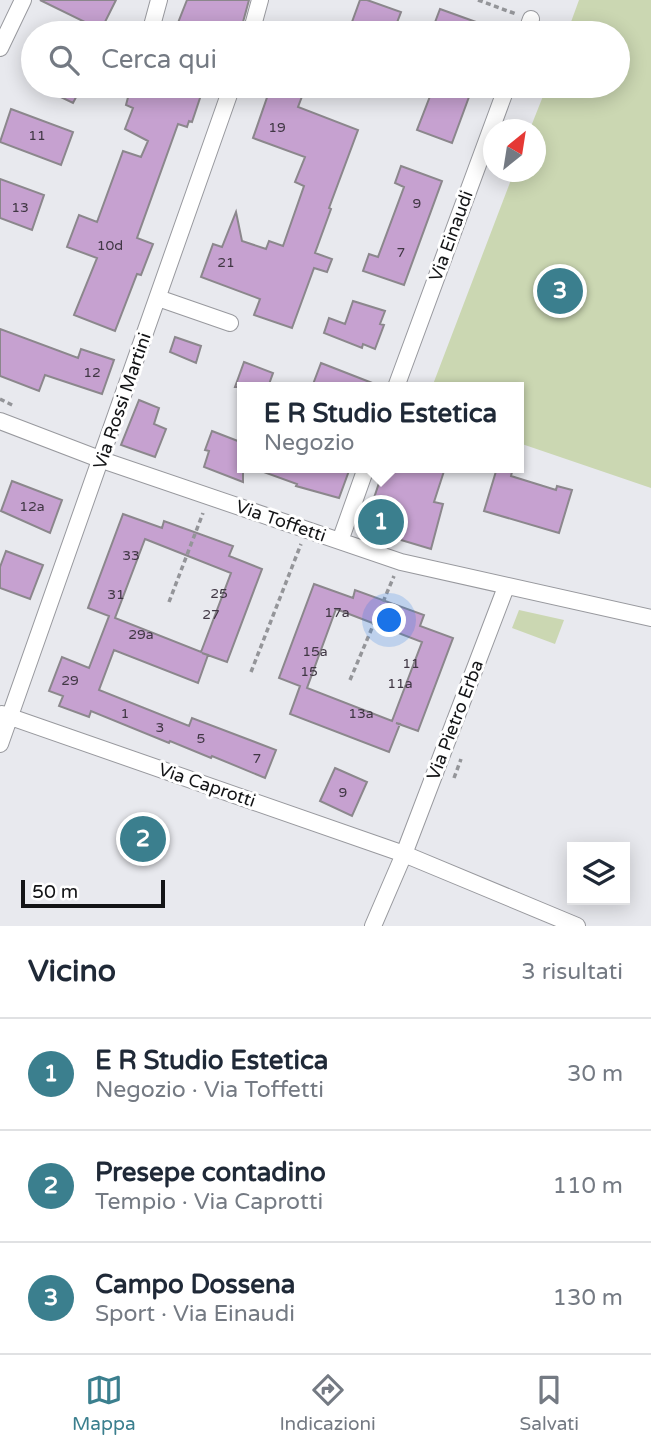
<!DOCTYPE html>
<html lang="it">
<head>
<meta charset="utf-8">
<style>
  body { margin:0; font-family:"Varela Round",sans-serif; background:#f2f2f3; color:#1f2937 }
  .controls { position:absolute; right:21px; bottom:21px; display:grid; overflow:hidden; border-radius:0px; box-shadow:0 4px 18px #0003 }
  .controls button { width:63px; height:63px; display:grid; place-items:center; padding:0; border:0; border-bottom:2px solid #e0e1e3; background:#fff; color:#1f2937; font:35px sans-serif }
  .compass { position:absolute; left:483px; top:119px; width:63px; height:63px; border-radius:50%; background:#fff; box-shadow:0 4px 18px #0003; rotate:30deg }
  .scale { position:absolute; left:21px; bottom:18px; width:144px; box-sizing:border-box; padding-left:7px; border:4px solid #131416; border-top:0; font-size:19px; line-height:24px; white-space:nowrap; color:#131416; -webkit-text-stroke:5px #fff; paint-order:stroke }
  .you { position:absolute; left:390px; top:621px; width:24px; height:24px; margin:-18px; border:5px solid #fff; border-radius:50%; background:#1a73e8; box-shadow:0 0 0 10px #1a73e833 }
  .badge { display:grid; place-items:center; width:46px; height:46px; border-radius:50%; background:#3b7f8e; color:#fff; font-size:23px; font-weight:700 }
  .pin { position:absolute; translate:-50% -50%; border:4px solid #fff; box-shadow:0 2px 7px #0006 }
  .popup { position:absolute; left:237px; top:382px; width:287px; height:91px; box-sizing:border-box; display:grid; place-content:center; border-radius:0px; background:#fff; filter:drop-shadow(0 2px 5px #0005); font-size:23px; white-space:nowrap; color:#747a83 }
  .popup b { font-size:26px; color:#1f2937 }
  .popup::after { content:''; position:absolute; left:50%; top:100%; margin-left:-14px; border:14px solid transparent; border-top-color:#fff }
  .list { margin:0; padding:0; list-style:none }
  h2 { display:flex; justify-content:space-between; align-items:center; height:91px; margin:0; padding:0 28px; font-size:30px }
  h2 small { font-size:23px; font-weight:400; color:#747a83 }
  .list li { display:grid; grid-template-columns:46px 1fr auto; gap:21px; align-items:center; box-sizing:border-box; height:112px; padding:0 28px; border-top:2px solid #e0e1e3 }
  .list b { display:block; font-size:26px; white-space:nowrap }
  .list p { margin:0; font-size:23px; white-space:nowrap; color:#747a83 }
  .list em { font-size:23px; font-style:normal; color:#747a83 }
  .icon { flex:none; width:38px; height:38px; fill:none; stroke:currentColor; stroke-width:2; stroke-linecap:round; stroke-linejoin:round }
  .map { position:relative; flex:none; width:651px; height:926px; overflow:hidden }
  .search { position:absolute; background:#fff; box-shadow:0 4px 18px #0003; left:21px; right:21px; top:21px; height:77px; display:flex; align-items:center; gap:18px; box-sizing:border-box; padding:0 24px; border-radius:38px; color:#747a83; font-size:26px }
  .sheet { height:427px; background:#fff }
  nav { display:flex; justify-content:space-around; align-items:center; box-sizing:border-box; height:98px; border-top:2px solid #e0e1e3; background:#fff; font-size:19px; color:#747a83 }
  nav a { display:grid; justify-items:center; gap:4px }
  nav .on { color:#3b7f8e }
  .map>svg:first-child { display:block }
</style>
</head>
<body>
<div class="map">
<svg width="651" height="926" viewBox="0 0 651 926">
  <rect width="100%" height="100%" fill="#e8e9ee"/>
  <path fill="#cbd7b2" d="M579,0H651V488L519,443V387H432L514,172H536V130L530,129L547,86H618V33H567Z
    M519,610L564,620L555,644L512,628Z"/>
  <path fill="#c6a1d0" stroke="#8b878c" stroke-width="2" fill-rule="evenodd" d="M40,0H116L101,30Z
    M187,0H249L240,33H174Z
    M360,0H367L401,12L393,33H348Z
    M440,9L501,31V33H431Z
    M38,86H82L73,103Z
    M131,86H204L192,122L189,121L187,127L178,124L137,238L153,244L141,275L137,274L115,331L74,315L97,258L67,247L79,215L97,222L123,151L141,157L148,141L125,129L133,108L126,105Z
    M271,86H306L298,107L358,130L329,208L331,209L315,253L332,259L327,272L314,268L292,328L254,315L260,299L201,277L213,244L222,247L236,212L242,241L266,249L269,241L283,246L304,186L295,182L305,157L253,138Z
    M434,86H473L452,143L417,130Z
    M11,109L73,132L61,165L0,142Z
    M401,166L442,181L404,285L363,271L369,254L378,257L404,187L395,183Z
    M0,179L44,195L32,230L0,218Z
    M353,301L385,311L380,324L384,325L375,349L363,344L362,348L324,333L329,318L345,324Z
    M0,329L78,358L81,349L114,360L102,394L45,375L39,391L0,376Z
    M175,337L201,346L196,363L170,352Z
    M244,362L273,373L268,387H235Z
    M321,363L380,386V387H312Z
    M139,400L159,408L154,424L166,429L155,457L121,445Z
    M212,431L243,443V482L204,467L209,451L205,450Z
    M259,468H350L339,498L296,486L297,484L258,470Z
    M384,468H445L434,502L443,504L431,549L371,531L372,504Z
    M497,468L512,472L511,476L556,490L557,486L572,490L559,533L484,511Z
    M12,481L62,500L50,533L1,511Z
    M123,514L162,528L164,521L233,546L229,556L262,569L227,662L202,653L208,655L198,683L114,650L99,690L189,726L192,718L276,750L265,778L212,756L211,758L170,741L169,743L91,711L89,717L59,706L63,696L49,691L62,657L89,668L109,616L88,608ZM145,539L231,573L201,652L115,618Z
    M6,551L43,565L30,599L0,588V567Z
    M314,584L353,598L355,590L424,615L420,626L453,638L418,731L396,723L400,724L389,752L290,714L300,686L279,678ZM336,609L422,642L392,721L307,688Z
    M335,768L367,782L352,816L320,801Z"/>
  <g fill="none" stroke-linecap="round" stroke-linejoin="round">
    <g stroke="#98999e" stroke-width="18">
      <path id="street" d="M150,33L159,0
        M251,33L260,0
        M526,33L531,19
        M0,48L23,0
        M158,298L230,323
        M396,387L507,86
        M0,421L102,460L401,562L651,618
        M340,541L366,468
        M2,714L404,854L577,926
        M0,744L232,86
        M373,926L404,854L506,587"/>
    </g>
    <path stroke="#949599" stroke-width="3.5" stroke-dasharray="5 3.5" stroke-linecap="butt" d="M478,0L516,14
      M0,399L14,406
      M169,602L203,513
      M251,672L301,544
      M350,680L394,576
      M454,778L461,759"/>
    <use href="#street" stroke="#fff" stroke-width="16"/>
  </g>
  <g text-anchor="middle" stroke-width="6" stroke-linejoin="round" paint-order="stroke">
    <g font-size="14" fill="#403744">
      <text x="277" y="132">19</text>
      <text x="37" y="140">11</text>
      <text x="417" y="208">9</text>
      <text x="20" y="212">13</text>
      <text x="110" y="250">10d</text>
      <text x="401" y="257">7</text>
      <text x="226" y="267">21</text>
      <text x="92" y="377">12</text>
      <text x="32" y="511">12a</text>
      <text x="131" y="560">33</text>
      <text x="219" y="598">25</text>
      <text x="116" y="599">31</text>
      <text x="337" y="617">17a</text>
      <text x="211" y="619">27</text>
      <text x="141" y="639">29a</text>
      <text x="315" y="656">15a</text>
      <text x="411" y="668">11</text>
      <text x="309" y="676">15</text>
      <text x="70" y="685">29</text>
      <text x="400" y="688">11a</text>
      <text x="125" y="718">1</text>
      <text x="361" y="718">13a</text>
      <text x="160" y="732">3</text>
      <text x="201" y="743">5</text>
      <text x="257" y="763">7</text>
      <text x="343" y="797">9</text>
    </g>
    <g font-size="18" fill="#131416" stroke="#fff">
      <text transform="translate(451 236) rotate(-70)" y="6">Via Einaudi</text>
      <text transform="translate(122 401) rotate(-71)" y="6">Via Rossi Martini</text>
      <text transform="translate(281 521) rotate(19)" y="6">Via Toffetti</text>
      <text transform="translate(455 720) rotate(-69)" y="6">Via Pietro Erba</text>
      <text transform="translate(207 785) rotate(19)" y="6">Via Caprotti</text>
    </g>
  </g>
</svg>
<div class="controls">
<button><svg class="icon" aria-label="layers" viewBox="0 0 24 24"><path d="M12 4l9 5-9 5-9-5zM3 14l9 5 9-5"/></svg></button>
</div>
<svg class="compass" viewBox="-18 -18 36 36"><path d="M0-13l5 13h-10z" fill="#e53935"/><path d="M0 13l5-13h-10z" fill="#747a83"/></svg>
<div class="scale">50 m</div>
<div class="you"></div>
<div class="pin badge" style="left:381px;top:522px">1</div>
<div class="popup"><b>E R Studio Estetica</b>Negozio</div>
<div class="pin badge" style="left:143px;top:839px">2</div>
<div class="pin badge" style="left:560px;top:291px">3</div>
<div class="search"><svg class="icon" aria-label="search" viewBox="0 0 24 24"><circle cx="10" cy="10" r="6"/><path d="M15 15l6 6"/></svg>Cerca qui</div>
</div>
<section class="sheet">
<h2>Vicino<small>3 risultati</small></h2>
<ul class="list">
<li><span class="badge">1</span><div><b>E R Studio Estetica</b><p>Negozio · Via Toffetti</p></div><em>30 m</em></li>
<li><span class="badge">2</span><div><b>Presepe contadino</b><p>Tempio · Via Caprotti</p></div><em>110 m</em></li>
<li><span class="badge">3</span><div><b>Campo Dossena</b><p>Sport · Via Einaudi</p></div><em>130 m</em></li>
</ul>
</section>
<nav>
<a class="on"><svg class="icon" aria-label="map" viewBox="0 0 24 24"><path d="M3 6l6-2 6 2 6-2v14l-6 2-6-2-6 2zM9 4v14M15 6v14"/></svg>Mappa</a>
<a><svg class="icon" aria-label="directions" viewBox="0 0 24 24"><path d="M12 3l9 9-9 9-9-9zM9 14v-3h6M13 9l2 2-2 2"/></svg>Indicazioni</a>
<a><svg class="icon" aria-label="saved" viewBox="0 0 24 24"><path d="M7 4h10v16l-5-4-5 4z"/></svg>Salvati</a>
</nav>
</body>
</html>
